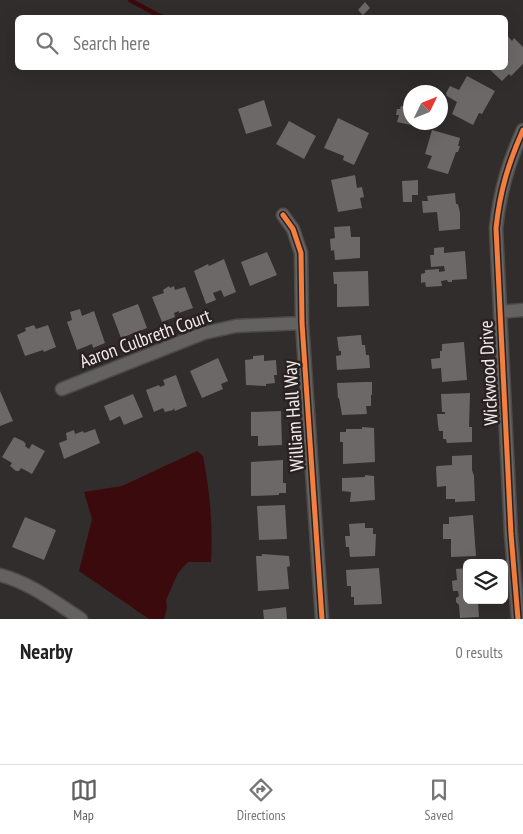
<!DOCTYPE html>
<html lang="en">
<head>
<meta charset="utf-8">
<style>
  body { margin:0; font-family:"PT Sans Narrow",sans-serif; background:#f2f2f2; color:#222 }
  .controls { position:absolute; right:15px; bottom:15px; display:grid; overflow:hidden; border-radius:8px; box-shadow:0 5px 20px #0002 }
  .controls button { width:45px; height:45px; display:grid; place-items:center; padding:0; border:0; border-bottom:1px solid #e0e0e0; background:#fff; color:#222; font:25px sans-serif }
  .compass { position:absolute; left:403px; top:85px; width:45px; height:45px; border-radius:50%; background:#fff; box-shadow:0 5px 20px #0002; rotate:47deg }
  .list { margin:0; padding:0; list-style:none }
  h2 { display:flex; justify-content:space-between; align-items:center; height:65px; margin:0; padding:0 20px; font-size:21px }
  h2 small { font-size:16px; font-weight:400; color:#767676 }
  .icon { flex:none; width:28px; height:28px; fill:none; stroke:currentColor; stroke-width:2; stroke-linecap:round; stroke-linejoin:round }
  .map { position:relative; flex:none; width:523px; height:619px; overflow:hidden }
  .search { position:absolute; background:#fff; box-shadow:0 5px 20px #0002; left:15px; right:15px; top:15px; height:55px; display:flex; align-items:center; gap:12px; box-sizing:border-box; padding:0 18px; border-radius:8px; color:#767676; font-size:19px }
  .sheet { height:145px; background:#fff }
  nav { display:flex; justify-content:space-around; align-items:center; box-sizing:border-box; height:70px; border-top:1px solid #e0e0e0; background:#fff; font-size:14px; color:#767676 }
  nav a { display:grid; justify-items:center; gap:2px }
  nav .on { color:#615f5f }
  .map>svg:first-child { display:block }
</style>
</head>
<body>
<div class="map">
<svg width="523" height="619" viewBox="0 0 523 619">
  <rect width="100%" height="100%" fill="#322d2d"/>
  <path fill="#3b0a0c" d="M197,451L203,456C210,491 213,527 211,562H188L178,573L166,600L167,608L164,619H149L79,571L92,519L84,492L122,486Z"/>
  <g fill="none" stroke-linecap="round" stroke-linejoin="round">
    <path stroke="#3b0a0c" stroke-width="4.5" d="M130,0L156,14L165,18"/>
  </g>
  <path fill="#6c6868" d="M365,2L370,8L363,15L358,10Z
    M506,34L512,41L514,38L523,47V64L511,76L509,74L502,81L488,68H506Z
    M467,76L495,91L482,114L479,113L473,125L452,114L457,102L447,96L446,93L450,86L459,90Z
    M264,100L272,126L246,134L238,109Z
    M401,106L410,108V122H427L425,128L397,122L399,115H396L397,109H400Z
    M338,118L369,133L354,165L343,160L344,156L324,148Z
    M289,121L316,136L304,159L276,144Z
    M432,130L460,138L458,146H460L458,152H456L448,174L427,168L432,156L425,154Z
    M355,175L357,188L362,187L364,197L360,198L362,208L338,212L331,180Z
    M418,180V195H412V202H403L402,181Z
    M455,193L456,204H458L460,213V229L439,231L437,212L423,213L422,201H428L427,196Z
    M350,226L351,237H360V258L335,260L334,250L331,251L330,239L335,238L334,227Z
    M444,247V253L465,251L467,279L452,280V282H448L447,280L441,281L442,286L426,287L425,282L421,283V274L425,273V270L439,269V272L445,271L444,266L431,267L430,255H434V248Z
    M267,252L277,275L250,286L241,262Z
    M224,259L236,292L224,297L221,290L213,293L216,300L206,304L194,271L208,264L209,266Z
    M368,271L369,306L337,307V284H334L333,272Z
    M169,286L170,288L174,286L175,290L185,287L193,308L179,313V311L174,313L175,317L162,322L152,297L164,293L163,290Z
    M138,304L147,328L121,338L112,314Z
    M80,309L82,316L94,311L105,343L93,348L92,344L77,350L67,322L72,320L70,312Z
    M34,325L36,329L48,325L56,347L44,352L43,350L25,356L17,335L26,331L25,328Z
    M361,335L362,345H365L366,355H369L370,368L337,370L336,356L341,355V351H339L337,337Z
    M464,342L467,380L442,382L441,368L432,369L431,359L440,358V351H442V344Z
    M264,355V361L276,360L277,375H274L275,383L266,384V386L246,385L245,360L253,359V356Z
    M218,358L228,381L221,384L223,389L202,398L190,371Z
    M176,375L187,406L175,411L174,408L173,410L165,412L163,408L154,412L146,390L159,385L160,387L165,385L163,380Z
    M365,382H372V395H371V406H366L367,414L342,415L339,398H338L337,383Z
    M0,391L13,421L0,426Z
    M470,393L469,427H472V442L447,443L446,439H443V431H439L438,425L437,414H445V412H442L441,394Z
    M133,394L143,417L124,425L120,416L110,421L104,406Z
    M281,411L282,445L258,446V436H251V412Z
    M362,427L374,428L375,462L343,464V442H340V432H346V429H362Z
    M95,429L100,443L64,459L59,443L67,440L66,433L74,430L75,434L83,431L84,433Z
    M14,437L23,441L26,444L25,446L29,449L32,444L45,451L32,474L21,468L19,471H16L10,466L12,463L2,457Z
    M472,455V470L474,476L475,501L455,502V499H446V486L437,487L436,467L437,466L452,465V456Z
    M283,460V483H286V493H279V495L251,496V462Z
    M365,475L374,476L375,500L350,502L351,492L342,491V478L365,477Z
    M285,505L287,539L259,540L257,506Z
    M473,515L476,556L451,557V539H443V524H449V517Z
    M25,517L56,530L44,560L12,547Z
    M365,523V528H373V534H376L375,556L350,557L349,547H346L345,536H350L349,524Z
    M262,554L289,556L290,566L287,567L289,589L258,591L256,556H262Z
    M379,568L382,604L354,605V597H351V586H347L346,570Z
    M467,568V600H484V602H478L479,617L460,618L459,605L456,602V598L459,596L458,591H453L452,581L457,580L456,569Z
    M286,607L287,619H264L263,610Z"/>
  <g fill="none" stroke-linecap="round" stroke-linejoin="round">
    <g stroke="#4d4a4a" stroke-width="15">
      <path id="street" d="M283,215L293,229L301,253L302,323L322,619
        M500,312L523,310
        M62,389L204,333L236,326L302,323
        M0,575C29,582 56,603 81,619
        M518,619L511,534L496,228C500,191 508,164 523,130"/>
    </g>
    <use href="#street" stroke="#646161" stroke-width="12"/>
    <g stroke="#2a2221" stroke-width="8">
      <path id="cycleway" d="M283,215L293,229L301,253L302,323L322,619
        M518,619L511,534L496,228C500,191 508,164 523,130"/>
    </g>
    <use href="#cycleway" stroke="#f27e40" stroke-width="5"/>
  </g>
  <g text-anchor="middle" stroke-width="5" stroke-linejoin="round" paint-order="stroke">
    <g font-size="19" fill="#f2ecec" stroke="#2a2221">
      <text transform="translate(145 338) rotate(-20)" y="7">Aaron Culbreth Court</text>
      <text transform="translate(488 373) rotate(-93)" y="7">Wickwood Drive</text>
      <text transform="translate(293 416) rotate(-94)" y="7">William Hall Way</text>
    </g>
  </g>
</svg>
<div class="controls">
<button><svg class="icon" aria-label="layers" viewBox="0 0 24 24"><path d="M12 4l9 5-9 5-9-5zM3 14l9 5 9-5"/></svg></button>
</div>
<svg class="compass" viewBox="-18 -18 36 36"><path d="M0-13l5 13h-10z" fill="#e53935"/><path d="M0 13l5-13h-10z" fill="#767676"/></svg>
<div class="search"><svg class="icon" aria-label="search" viewBox="0 0 24 24"><circle cx="10" cy="10" r="6"/><path d="M15 15l6 6"/></svg>Search here</div>
</div>
<section class="sheet">
<h2>Nearby<small>0 results</small></h2>
<ul class="list">
</ul>
</section>
<nav>
<a class="on"><svg class="icon" aria-label="map" viewBox="0 0 24 24"><path d="M3 6l6-2 6 2 6-2v14l-6 2-6-2-6 2zM9 4v14M15 6v14"/></svg>Map</a>
<a><svg class="icon" aria-label="directions" viewBox="0 0 24 24"><path d="M12 3l9 9-9 9-9-9zM9 14v-3h6M13 9l2 2-2 2"/></svg>Directions</a>
<a><svg class="icon" aria-label="saved" viewBox="0 0 24 24"><path d="M7 4h10v16l-5-4-5 4z"/></svg>Saved</a>
</nav>
</body>
</html>
